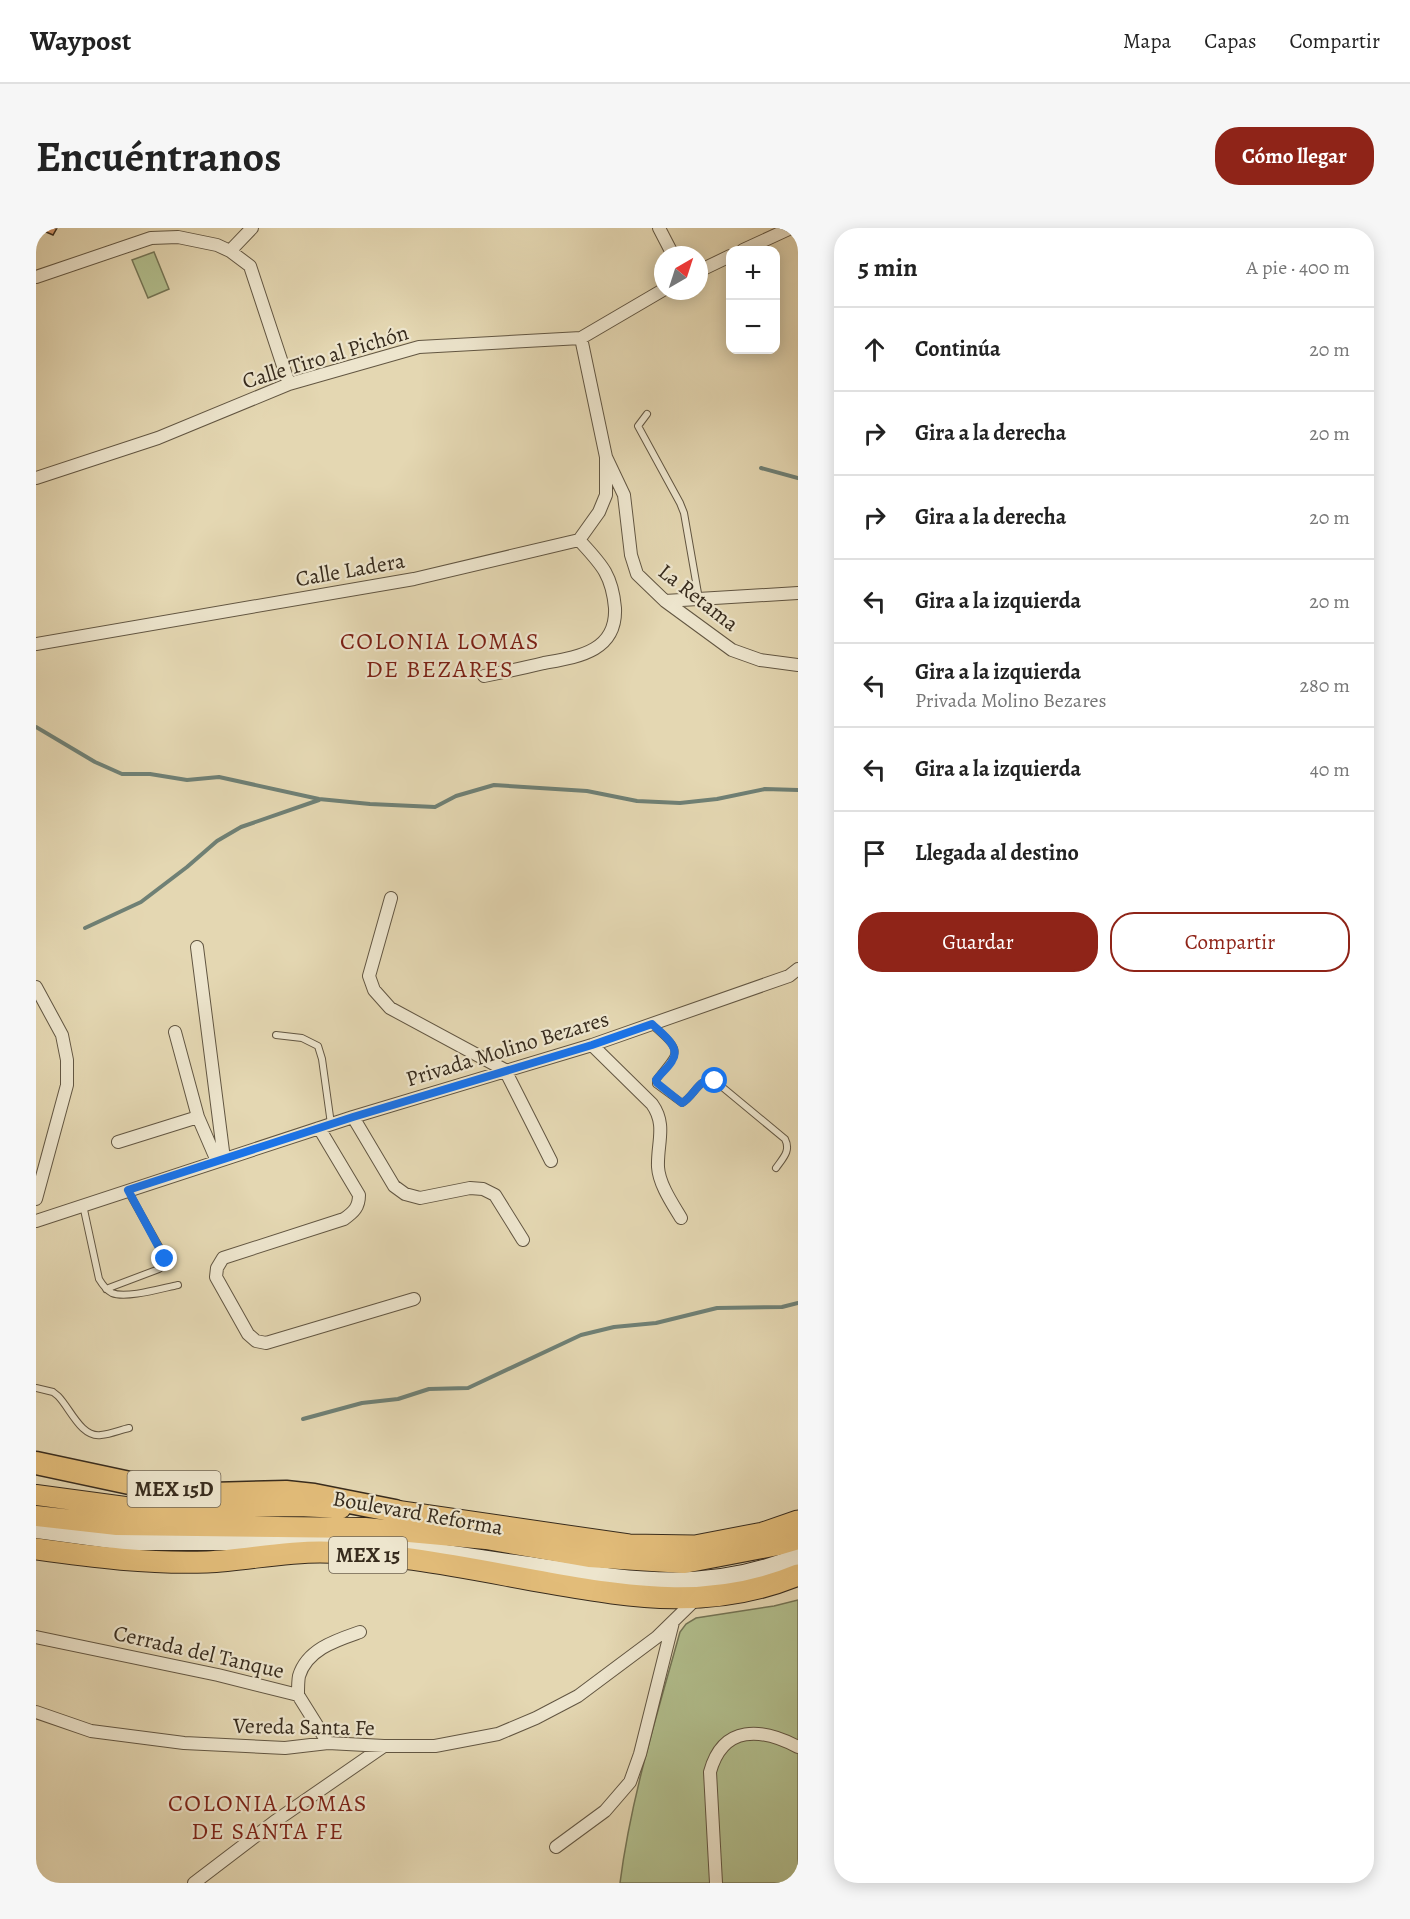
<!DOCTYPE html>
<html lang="es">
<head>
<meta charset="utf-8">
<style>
  body { margin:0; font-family:Alegreya,serif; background:#f6f6f6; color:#222 }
  .controls { position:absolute; right:18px; top:18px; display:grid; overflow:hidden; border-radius:12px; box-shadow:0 3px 15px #0003 }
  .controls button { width:54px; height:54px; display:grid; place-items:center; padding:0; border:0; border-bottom:2px solid #e0e0e0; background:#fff; color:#222; font:30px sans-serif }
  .compass { position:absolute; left:618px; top:18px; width:54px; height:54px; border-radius:50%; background:#fff; box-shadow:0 3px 15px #0003; rotate:39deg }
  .stop { position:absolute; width:18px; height:18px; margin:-14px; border:4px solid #1a73e8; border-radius:50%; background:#fff }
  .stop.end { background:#1a73e8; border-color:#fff; box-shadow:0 2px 6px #0008 }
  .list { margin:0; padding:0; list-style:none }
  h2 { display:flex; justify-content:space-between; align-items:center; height:78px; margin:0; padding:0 24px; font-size:26px }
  h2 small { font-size:20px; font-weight:400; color:#767676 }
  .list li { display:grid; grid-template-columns:39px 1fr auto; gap:18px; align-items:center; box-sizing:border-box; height:84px; padding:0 24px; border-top:2px solid #e0e0e0 }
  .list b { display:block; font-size:22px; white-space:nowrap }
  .list p { margin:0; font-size:20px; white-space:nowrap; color:#767676 }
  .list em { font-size:20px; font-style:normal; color:#767676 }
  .actions { display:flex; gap:12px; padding:18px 24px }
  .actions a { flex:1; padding:14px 0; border:2px solid #8f2418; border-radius:24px; text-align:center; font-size:21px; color:#8f2418 }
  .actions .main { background:#8f2418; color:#fff }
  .icon { flex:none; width:33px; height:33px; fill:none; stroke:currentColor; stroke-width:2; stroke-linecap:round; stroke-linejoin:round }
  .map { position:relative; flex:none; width:762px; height:1655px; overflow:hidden; border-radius:24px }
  header { display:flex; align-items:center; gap:36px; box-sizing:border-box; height:84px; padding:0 30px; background:#fff; border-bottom:2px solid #e0e0e0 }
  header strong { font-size:28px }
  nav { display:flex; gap:33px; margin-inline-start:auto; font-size:21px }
  .intro { display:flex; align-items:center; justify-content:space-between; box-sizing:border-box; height:144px; padding:0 36px }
  h1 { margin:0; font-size:42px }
  .button { padding:15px 27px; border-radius:24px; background:#8f2418; color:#fff; font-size:21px; font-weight:700 }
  main { display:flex; gap:36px; padding:0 36px }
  aside { flex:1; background:#fff; border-radius:24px; box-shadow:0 3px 15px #0003 }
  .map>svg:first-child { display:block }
</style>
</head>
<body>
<header>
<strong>Waypost</strong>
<nav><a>Mapa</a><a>Capas</a><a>Compartir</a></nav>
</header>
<div class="intro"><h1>Encuéntranos</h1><a class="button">Cómo llegar</a></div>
<main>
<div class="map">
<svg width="762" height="1655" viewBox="0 0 762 1655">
  <rect width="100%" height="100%" fill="#e4d7b2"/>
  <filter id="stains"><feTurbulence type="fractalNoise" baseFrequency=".00333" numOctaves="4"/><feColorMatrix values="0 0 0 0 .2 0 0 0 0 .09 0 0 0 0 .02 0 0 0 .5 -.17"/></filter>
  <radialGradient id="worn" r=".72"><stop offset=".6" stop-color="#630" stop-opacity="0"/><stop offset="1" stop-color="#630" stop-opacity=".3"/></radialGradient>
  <path fill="#b2bf8e" stroke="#747556" stroke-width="1.5" d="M118,24L133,61L112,70L96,32Z
    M762,1372V1655H584C595,1569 621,1487 644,1404L650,1396L660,1390L738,1378Z"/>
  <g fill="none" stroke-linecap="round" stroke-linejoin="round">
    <path stroke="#6f8075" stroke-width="4" d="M725,240L762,250
      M0,499L59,534L86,546H114L151,552L183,549L283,571L334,576L399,579L420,568L458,557L551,563L601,573L644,575L681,571L729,561L762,562
      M49,700L105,674L151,639L181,613L205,599L283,572
      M267,1191L326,1175L362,1171L393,1161L432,1160L545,1107L578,1099L620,1095L681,1080L746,1079L762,1075"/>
  </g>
  <path fill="#d5986c" stroke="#372b1d" stroke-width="1.5" d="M1,0H21L17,7Z"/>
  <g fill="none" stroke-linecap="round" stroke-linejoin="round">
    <g stroke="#625642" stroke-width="8">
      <path id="service" d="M611,186L602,198L644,275L648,285L663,371
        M616,797C648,825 643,822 620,852V856L646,875C659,868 663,848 679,853L749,911C755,923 747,930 740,940
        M240,807L266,810L282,818L286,831L295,896
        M47,977L63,1051C66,1056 70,1062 76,1065C90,1071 127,1060 142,1057
        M70,1061L123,1041L128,1037L130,1031L92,963
        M0,1160L17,1164L22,1168C34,1180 45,1210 65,1207C75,1206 84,1202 93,1200"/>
    </g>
    <g stroke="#625642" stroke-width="14">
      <path id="minor" d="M623,0L637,27
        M707,22L755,0
        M194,23L216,0
        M663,43L694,28
        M0,49L115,10L142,9L181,17L194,23L214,38L253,156
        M545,110L570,229L588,267L595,327L601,346L629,373L696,422L724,432L762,437
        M0,250L122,210L253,156L383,119L545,110L627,62
        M629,373L762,365
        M0,416L378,351L543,312L563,284L570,267V229
        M448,448C468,444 488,440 508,435C541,429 581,424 579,380C576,346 565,336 543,312
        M355,670L333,748L338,762L354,780L469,842L515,933
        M161,719L188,931
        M0,759L26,807L31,832V857L0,971
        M139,804L162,889L181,933
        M556,817L616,876C631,897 621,915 622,939C623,956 636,975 645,990
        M317,889L358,958L369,966L384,970L434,960L447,961L459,967L487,1012
        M283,900L323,967C323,979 318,984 308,991L187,1030L181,1040L180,1049L212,1106L220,1113L230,1115L378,1071
        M82,914L162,889
        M0,993L317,889L556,817L753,748L762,741
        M0,1409L182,1447L262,1467L292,1515
        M262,1467C262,1461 262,1453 263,1448C271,1421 301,1412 324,1404
        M0,1484L55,1503L148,1515L249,1520L292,1515L348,1518H399L462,1506L500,1490L542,1468L621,1409L662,1369
        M520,1619L569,1583L594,1554L604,1526L637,1394
        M158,1655L238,1594L348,1518
        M680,1655L674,1544C687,1496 726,1500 762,1519"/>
    </g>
    <g stroke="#372b1d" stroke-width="20">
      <path id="secondary" d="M0,1301L89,1313H213L262,1309L293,1310C355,1318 417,1327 479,1336C579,1350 664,1370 762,1329"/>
    </g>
    <g stroke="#372b1d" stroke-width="22">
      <path id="primary" d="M0,1267L104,1281L263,1278L305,1280
        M0,1288L81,1297L329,1300L450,1311L553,1329L648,1335L742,1317L762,1311"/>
    </g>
    <g stroke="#372b1d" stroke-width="23">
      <path id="trunk" d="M359,1283L593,1317L659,1318L727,1305L762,1293
        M0,1321C56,1329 114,1336 171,1334C209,1332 246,1324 284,1324C358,1324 439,1342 513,1355C599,1370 678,1382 762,1347"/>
    </g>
    <g stroke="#372b1d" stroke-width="25">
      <path id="motorway" d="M0,1235L103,1257L175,1266L250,1264L278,1267L359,1283"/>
    </g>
    <use href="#service" stroke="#ede5cd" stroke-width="6"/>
    <use href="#minor" stroke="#ede5cd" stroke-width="12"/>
    <use href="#secondary" stroke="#ede5cd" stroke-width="18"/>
    <use href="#primary" stroke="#e2bc79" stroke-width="20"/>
    <use href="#trunk" stroke="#e2bc79" stroke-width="21"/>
    <use href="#motorway" stroke="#e2bc79" stroke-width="22"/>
  </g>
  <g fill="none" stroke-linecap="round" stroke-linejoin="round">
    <path stroke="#1a73e8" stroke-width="8" d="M129,1031L92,962L317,889L556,817L616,796C625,805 646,819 636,833C632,840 625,845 620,852L621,855L646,875C659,868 663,848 679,853"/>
  </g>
  <g text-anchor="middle" stroke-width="4.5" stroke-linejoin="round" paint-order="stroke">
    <g fill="#ede5cd" stroke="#6e6352" stroke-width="1.5">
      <rect x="91.5" y="1243" width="93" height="36" rx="4.5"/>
      <rect x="293" y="1309" width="78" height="36" rx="4.5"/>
    </g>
    <g font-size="21" font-weight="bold" fill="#372b1d">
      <text x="138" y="1268">MEX 15D</text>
      <text x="332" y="1334">MEX 15</text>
    </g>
    <g font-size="22" fill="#372b1d" stroke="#ede5cd">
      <text transform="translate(289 128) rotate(-17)" y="8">Calle Tiro al Pichón</text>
      <text transform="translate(314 341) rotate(-10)" y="8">Calle Ladera</text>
      <text transform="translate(663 369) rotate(38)" y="8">La Retama</text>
      <text transform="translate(471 820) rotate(-17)" y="8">Privada Molino Bezares</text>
      <text transform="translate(382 1284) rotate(10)" y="8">Boulevard Reforma</text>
      <text transform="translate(163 1423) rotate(13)" y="8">Cerrada del Tanque</text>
      <text transform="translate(268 1498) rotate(1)" y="8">Vereda Santa Fe</text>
    </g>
    <g font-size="24" letter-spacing="1.5" fill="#7a1f14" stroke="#ede5cd">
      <text x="404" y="421">COLONIA LOMAS<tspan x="404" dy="28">DE BEZARES</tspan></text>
      <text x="232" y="1583">COLONIA LOMAS<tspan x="232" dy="28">DE SANTA FE</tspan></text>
    </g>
  </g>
  <rect width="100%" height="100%" filter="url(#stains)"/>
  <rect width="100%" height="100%" fill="url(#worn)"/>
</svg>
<div class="controls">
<button>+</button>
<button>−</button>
</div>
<svg class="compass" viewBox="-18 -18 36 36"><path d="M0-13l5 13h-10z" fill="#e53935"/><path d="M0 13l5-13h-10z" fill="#767676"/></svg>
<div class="stop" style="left:679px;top:853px"></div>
<div class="stop end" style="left:129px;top:1031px"></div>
</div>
<aside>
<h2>5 min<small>A pie · 400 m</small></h2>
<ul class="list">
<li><svg class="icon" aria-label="ahead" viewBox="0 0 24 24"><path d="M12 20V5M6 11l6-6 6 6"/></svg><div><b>Continúa</b></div><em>20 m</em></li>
<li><svg class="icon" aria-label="right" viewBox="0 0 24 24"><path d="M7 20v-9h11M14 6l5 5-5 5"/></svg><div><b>Gira a la derecha</b></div><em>20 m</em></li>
<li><svg class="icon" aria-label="right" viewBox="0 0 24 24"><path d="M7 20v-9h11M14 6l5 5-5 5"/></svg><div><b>Gira a la derecha</b></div><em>20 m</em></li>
<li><svg class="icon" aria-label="left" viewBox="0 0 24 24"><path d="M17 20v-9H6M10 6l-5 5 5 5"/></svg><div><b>Gira a la izquierda</b></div><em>20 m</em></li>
<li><svg class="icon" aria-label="left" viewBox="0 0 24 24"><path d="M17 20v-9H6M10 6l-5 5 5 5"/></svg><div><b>Gira a la izquierda</b><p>Privada Molino Bezares</p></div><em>280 m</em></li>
<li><svg class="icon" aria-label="left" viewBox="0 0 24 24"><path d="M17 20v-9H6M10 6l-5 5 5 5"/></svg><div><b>Gira a la izquierda</b></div><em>40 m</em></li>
<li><svg class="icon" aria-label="arrive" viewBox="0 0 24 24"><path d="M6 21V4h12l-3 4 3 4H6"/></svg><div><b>Llegada al destino</b></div></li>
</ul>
<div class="actions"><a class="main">Guardar</a><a>Compartir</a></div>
</aside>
</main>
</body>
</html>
